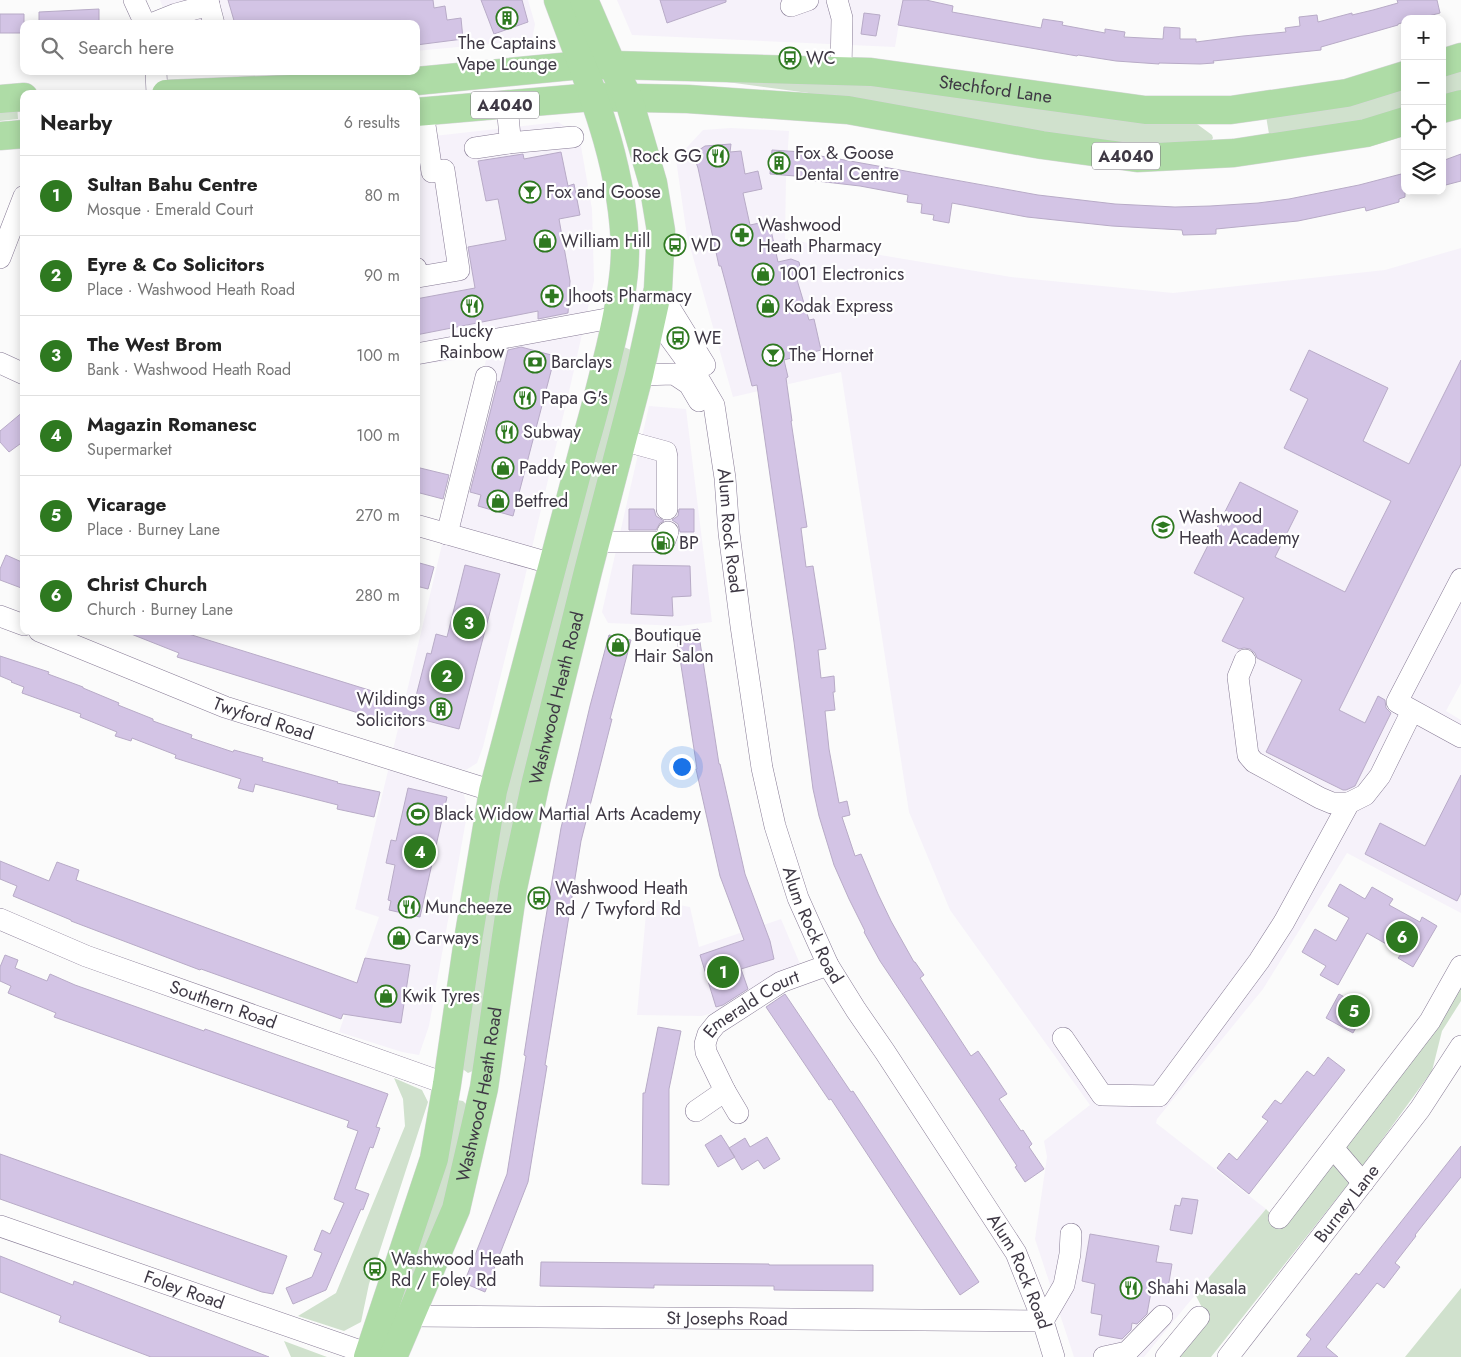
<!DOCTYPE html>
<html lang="en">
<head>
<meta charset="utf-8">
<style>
  body { margin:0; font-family:Jost,sans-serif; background:#f2f2f2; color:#222 }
  .controls { position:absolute; right:15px; top:15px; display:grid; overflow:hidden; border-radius:10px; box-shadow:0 2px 12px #0003 }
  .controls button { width:45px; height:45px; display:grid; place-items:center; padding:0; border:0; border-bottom:1px solid #e0e0e0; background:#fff; color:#222; font:25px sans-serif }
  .you { position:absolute; left:681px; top:766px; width:18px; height:18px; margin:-12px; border:4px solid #fff; border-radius:50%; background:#1a73e8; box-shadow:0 0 0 8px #1a73e833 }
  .badge { display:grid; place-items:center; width:32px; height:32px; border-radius:50%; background:#2e7920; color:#fff; font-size:16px; font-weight:700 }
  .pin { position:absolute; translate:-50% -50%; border:2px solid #fff; box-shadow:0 1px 5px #0006 }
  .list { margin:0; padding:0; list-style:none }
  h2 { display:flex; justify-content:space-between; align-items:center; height:65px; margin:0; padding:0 20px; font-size:21px }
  h2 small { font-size:16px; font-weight:400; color:#767676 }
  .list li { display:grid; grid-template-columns:32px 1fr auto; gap:15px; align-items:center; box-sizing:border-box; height:80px; padding:0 20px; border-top:1px solid #e0e0e0 }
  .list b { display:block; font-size:19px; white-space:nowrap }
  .list p { margin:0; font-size:16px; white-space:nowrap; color:#767676 }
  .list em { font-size:16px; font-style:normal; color:#767676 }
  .icon { flex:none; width:28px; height:28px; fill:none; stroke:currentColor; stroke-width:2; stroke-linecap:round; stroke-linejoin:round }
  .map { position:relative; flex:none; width:1461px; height:1357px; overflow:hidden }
  .search { position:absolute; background:#fff; box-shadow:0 2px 12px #0003; left:20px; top:20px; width:400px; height:55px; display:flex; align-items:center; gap:12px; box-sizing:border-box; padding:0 18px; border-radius:10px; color:#767676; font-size:19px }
  .panel { position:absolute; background:#fff; box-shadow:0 2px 12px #0003; left:20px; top:90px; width:400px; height:545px; border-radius:10px }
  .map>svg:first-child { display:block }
</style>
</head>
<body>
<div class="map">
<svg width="1461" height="1357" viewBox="0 0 1461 1357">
  <rect width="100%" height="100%" fill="#fbfbfb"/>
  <path fill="#f6f2fa" d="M160,0H528L535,24L532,40L416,51V24H169Z
    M617,0H903L895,47L632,35Z
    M558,122L579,135L592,209L594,281L571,383L521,594L483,747L477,763L466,770L439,764L463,792L468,809L429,1026L419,1055L402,1052L339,1032L379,917L355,909L487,356L416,365V138Z
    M731,128L789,131L786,177L785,239L1011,277L1173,293L1385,270L1461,248V683L1446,711L1461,720V913L1347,853L1263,989L1157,1119L1156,1123L1266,1209L1144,1357H1074L1035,1239L1047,1157L1044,1141L1090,1105L950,910L909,812L841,372L733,397L687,236L676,159L703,130Z
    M649,406L686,409L712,622L680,626L608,623L602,612Z
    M651,900L690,907L699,947L781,919L803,971L719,1011L702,1016L637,1015L647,902Z"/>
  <path fill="#d0e1cd" d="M1461,64V93L1442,99V70Z
    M726,74L854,81L1122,118L1197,124L1212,135L1213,138L1209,144L1116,145L861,100L727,82Z
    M1405,81V112L1270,140L1266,116Z
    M17,104L18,119L0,121V106Z
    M622,346L633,351L475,1070L468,1073L460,1067L500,795Z
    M1461,974V1001L1442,1031L1432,1071L1368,1159L1211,1357H1180L1209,1321L1195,1294L1266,1209L1282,1225Z
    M394,1078L422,1090L428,1102L369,1284L361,1322L344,1331L298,1316L336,1293L405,1126L403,1099Z
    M457,1100L463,1101L469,1107L434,1241L384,1342Z
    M1461,1288V1357H1405Z
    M284,1341L327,1357H291Z"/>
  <path fill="#d3c4e5" stroke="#b8abc7" d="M228,0H433L434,8L445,6L447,20L461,18L463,39L416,45V24H235Z
    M481,0H522L528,22L494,34Z
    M660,0H726V2L667,23Z
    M903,0H926L953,6L952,12L1041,28L1043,19L1063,22L1062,25L1105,33V29L1125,32L1124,37L1163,39L1164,27L1180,28V39H1196V42L1243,36L1286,32L1285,28L1300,26L1299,17L1317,15L1318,22L1352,13V15L1373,10L1398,3L1397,0H1437L1440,13L1417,19H1405V22L1398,24V25L1321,47V50L1213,61L1214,63L1200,64L1159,63V64L1116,61L1078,55L1077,56L898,25Z
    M99,9V24H39V12Z
    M864,13L880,15L876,36L861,34Z
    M0,14H24V33H0Z
    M731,144L730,152L741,151L745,174L758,171L762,189L743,193L750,225L769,221L778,262L791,259L799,262L801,272L795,273L809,320L814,319L821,350L784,360L788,377L786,378L792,421H791L807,527L801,528L806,567L813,566L826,649L818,650L821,678L834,676L835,692H833L835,710L825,711L829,749L839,803L847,801L850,815L842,817L855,856L861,854L878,894L891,921L914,962H915L924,975L920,978L971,1056L978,1051L987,1064L1007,1094L999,1099L1021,1131L1023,1130L1032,1144L1029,1147L1044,1169L1025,1182L1015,1167L1017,1166L983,1114L880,961L864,932L865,931L849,899L834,865L819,816L813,789L794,642L757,385L752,386L728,292L721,266H719L698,168L693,154L705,146Z
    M772,150L802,152V154L828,157L1038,195L1115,204L1175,207L1210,206L1258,203L1289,199L1359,185L1405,173V197L1399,199V202L1366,211L1365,207L1298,221L1216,229V234L1183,235L1182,230L1112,226L1027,217L952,203L949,223L933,220L934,215L921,213L922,204L907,202L908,195L860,186L808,180V177L770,174Z
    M561,152L568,186L574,184L580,215L559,219L570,281L568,313L538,319V311L416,335V299L475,288L468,247L506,240L498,199L486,201L478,161L523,154L524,159Z
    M1461,154V181L1442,186V161Z
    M521,347L555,356L513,516L478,506L481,495L470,492L498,381L500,382L508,350Z
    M1309,350L1388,388L1363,441L1409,464L1461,360V464L1339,710L1365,723L1378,696L1385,700L1386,708L1391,713L1355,786L1346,790H1343L1266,752L1302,680L1257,658L1255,653L1250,649L1244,648L1239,649L1222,641L1244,598L1194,573L1240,482L1298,511L1275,557L1345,592L1391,501L1284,448L1308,399L1290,390Z
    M24,411V441L9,452L0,442V431Z
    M416,467L449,475L443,499L416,492Z
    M629,509H654L656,516L664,521L660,523L656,530H629Z
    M679,509H694V532H680L678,524L672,520L678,516Z
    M6,555L24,563V589L0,580V569Z
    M416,562L434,567L428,589L416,586Z
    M465,565L500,574L459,729L397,713L394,724L177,657L179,653L126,632L179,631L414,704L427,653L431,654L436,634L447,637Z
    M633,565L690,566L691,596L672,597L673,616L631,614Z
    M698,629L719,764H720L745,874L770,941L774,959L741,969L748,989L723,1005L716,1007L700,955L744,940L720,876L696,769H697L694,749L676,633Z
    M609,635L631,640L610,719H612L581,841L545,1065L547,1066L528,1182L485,1292L464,1283L507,1174L526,1056L524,1055L541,946L561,828L590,706Z
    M0,656L49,672L48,674L83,687V688L119,703L118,705L153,719V721L192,735L191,738L233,752L234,750L263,758L262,761L338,782L337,783L380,792L374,817L337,809L338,805L255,784L253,792L238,788L241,779L175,758L176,755L132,738L131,741L115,736L117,732L80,717L81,714L22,693L24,687L11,682L12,681L0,676Z
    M1461,775V893L1457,901L1365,854L1380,823L1425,846Z
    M408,788L447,797L420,917L389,910L391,901L388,900L395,865L386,863L391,840L396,841Z
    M0,861L49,881L57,862L79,870L76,880L357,983L365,958L410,965L401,1023L343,1014L341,1019L201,969L200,970L71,921V920L13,896L17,886L0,879Z
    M1340,884L1365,899L1372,887L1393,899L1389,905L1420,922L1422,917L1437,926L1413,967L1398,958L1402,953L1367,933L1338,985L1320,975L1326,966L1302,952L1315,929L1336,941L1349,918L1328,906Z
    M5,955L18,960L15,968L47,981L50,974L75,985L204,1031L205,1029L388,1094L376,1127L380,1128L373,1148L370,1147L355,1189L369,1194L363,1210L361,1209L326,1290L293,1304L286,1288L312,1277L322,1253L314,1250L322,1230L330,1234L344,1203L334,1199L358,1131L347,1127L349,1121L54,1017L56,1013L8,993L11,986L0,981V967Z
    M785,994L851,1092L853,1091L979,1282L960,1295L831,1099L829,1100L766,1007Z
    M1339,994L1366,1009L1353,1033L1326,1018Z
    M658,1027L681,1031L669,1089V1185L642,1184L643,1093H645Z
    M1328,1057L1345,1070L1249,1194L1217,1168L1229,1153L1237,1160L1268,1121L1262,1117L1275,1100L1281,1104L1307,1071L1314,1076Z
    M721,1135L735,1157L718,1167L705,1145Z
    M767,1137L780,1159L764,1169L758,1160L742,1170L729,1148L745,1138L750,1147Z
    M1461,1146V1177L1415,1235L1416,1236L1395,1263L1400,1267L1384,1288L1377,1283L1326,1347L1338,1357H1297L1311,1339L1306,1335L1356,1273L1359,1275Z
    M0,1154L287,1256L273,1294L262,1292L0,1199Z
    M1182,1198L1198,1200L1192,1234L1170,1230L1175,1205L1180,1206Z
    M1090,1234L1159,1246L1156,1262L1172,1264L1167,1294L1151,1292L1147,1314L1137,1324L1132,1323L1131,1330L1122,1339L1099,1335L1102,1315L1091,1313L1095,1284L1082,1281Z
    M0,1256L73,1285L74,1281L269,1357H151L59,1322L61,1316L0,1292Z
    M541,1262L769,1264V1265H873V1291L774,1290V1286L654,1285V1288L540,1286Z"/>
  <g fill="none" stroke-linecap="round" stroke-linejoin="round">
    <g stroke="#877b95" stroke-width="22">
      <g id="minor">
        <path d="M134,0L145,24"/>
        <path d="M837,0L842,18L841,72"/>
        <path d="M209,5L214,24"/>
        <path d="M791,6L808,0"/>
        <path d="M151,24L176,14L209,5L208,0"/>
        <path d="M156,71L157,94"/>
        <path d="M508,143L573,137"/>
        <path d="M475,148L508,143L510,137L507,105"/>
        <path d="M0,258L24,196"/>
        <path d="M416,268L418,277L459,270L444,170L432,172L423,112"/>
        <path d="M658,289L705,365"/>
        <path id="s1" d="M654,309L670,338L694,371L714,405L725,478L729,533L741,626L762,768L775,826L798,898L828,965L856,1010L885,1052L1016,1253L1043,1321L1054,1357"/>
        <path d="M416,354L617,317"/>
        <path d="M0,363L24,374"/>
        <path d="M639,375L674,374L689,384L699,401"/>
        <path d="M622,440L666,452L667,457V509"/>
        <path d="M416,525L553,564"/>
        <path d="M447,534L486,377"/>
        <path d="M596,542H660L665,540L668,532"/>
        <path d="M1461,579L1397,702L1461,737"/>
        <path d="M0,616L24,625"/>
        <path id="s2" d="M39,631L225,707L493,791"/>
        <path d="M1245,660L1238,677L1248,755L1254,762L1320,798L1332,803H1349"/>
        <path id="s3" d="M0,919L86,956L447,1084"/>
        <path d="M1063,1038L1102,1095L1159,1096L1259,961L1284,922L1349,803L1365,795L1380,776L1412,711"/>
        <path d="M696,1111L725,1091"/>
        <path id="s4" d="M738,1113L725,1091L706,1052L705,1044L708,1034L716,1024L781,982L828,965"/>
        <path d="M1333,1148L1363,1183"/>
        <path d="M1279,1218L1430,1021L1461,966"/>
        <path id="s5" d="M0,1226L369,1354"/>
        <path id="s6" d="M411,1316L1043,1321L1064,1285L1070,1254L1071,1234"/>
        <path d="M1104,1357L1127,1352L1162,1316"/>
        <path d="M1166,1357L1199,1317"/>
        <path id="s7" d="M1228,1357L1420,1109L1461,1046"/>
      </g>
    </g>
    <g stroke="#d8d7da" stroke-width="29">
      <g id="major">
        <path d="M1442,63L1461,57"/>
        <path id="s8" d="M166,94L365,86L582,65H612L871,72L1145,110H1231L1347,93L1405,75"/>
        <path d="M0,99L24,97"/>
        <path d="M1442,109L1461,104"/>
        <path d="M416,112L593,97L688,99L848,110L1042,145L1137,158L1234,153L1366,133L1405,121"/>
        <path d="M0,136L24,134"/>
        <path d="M368,1357L434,1159L447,1084L468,940L493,791L584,447C594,414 602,381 610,348C617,318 625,282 625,251C624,164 588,81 558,0"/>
        <path id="s9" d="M393,1357L456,1209L484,1088L513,888L536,781L588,571L639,375L658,289L661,231L653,183L628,97L612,65L584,0"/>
      </g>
    </g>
    <use href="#minor" stroke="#fff" stroke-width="21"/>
    <use href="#major" stroke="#aedca6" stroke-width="28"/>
  </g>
  <defs>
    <g id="building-ring" transform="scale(1.125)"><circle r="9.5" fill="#fff" stroke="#2e7920" stroke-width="1.5"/><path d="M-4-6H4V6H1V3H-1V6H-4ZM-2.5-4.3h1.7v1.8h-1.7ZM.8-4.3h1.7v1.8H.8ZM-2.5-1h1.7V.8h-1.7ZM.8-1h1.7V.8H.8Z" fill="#2e7920"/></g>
    <g id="bus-ring" transform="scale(1.125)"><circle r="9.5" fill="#fff" stroke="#2e7920" stroke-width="1.5"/><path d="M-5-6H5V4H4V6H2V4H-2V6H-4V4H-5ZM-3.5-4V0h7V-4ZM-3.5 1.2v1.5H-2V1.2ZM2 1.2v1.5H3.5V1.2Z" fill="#2e7920"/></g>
    <g id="restaurant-ring" transform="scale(1.125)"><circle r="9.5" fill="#fff" stroke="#2e7920" stroke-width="1.5"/><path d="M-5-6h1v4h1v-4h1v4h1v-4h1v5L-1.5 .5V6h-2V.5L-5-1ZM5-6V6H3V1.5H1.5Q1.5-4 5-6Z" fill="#2e7920"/></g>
    <g id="bar-ring" transform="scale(1.125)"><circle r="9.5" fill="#fff" stroke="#2e7920" stroke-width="1.5"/><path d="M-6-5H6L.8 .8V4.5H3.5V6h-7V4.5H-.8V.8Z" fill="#2e7920"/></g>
    <g id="pharmacy-ring" transform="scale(1.125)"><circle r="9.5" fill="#fff" stroke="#2e7920" stroke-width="1.5"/><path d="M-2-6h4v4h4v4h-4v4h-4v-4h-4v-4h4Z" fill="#2e7920"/></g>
    <g id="shop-ring" transform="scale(1.125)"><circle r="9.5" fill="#fff" stroke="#2e7920" stroke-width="1.5"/><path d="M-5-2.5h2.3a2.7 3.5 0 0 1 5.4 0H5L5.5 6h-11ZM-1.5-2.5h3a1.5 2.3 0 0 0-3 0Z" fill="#2e7920"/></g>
    <g id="bank-ring" transform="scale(1.125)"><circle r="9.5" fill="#fff" stroke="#2e7920" stroke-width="1.5"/><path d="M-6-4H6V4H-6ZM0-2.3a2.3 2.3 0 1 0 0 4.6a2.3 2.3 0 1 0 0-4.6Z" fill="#2e7920"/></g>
    <g id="school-ring" transform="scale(1.125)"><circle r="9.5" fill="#fff" stroke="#2e7920" stroke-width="1.5"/><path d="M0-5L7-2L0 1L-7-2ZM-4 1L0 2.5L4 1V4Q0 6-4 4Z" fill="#2e7920"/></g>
    <g id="fuel-ring" transform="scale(1.125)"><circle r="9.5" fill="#fff" stroke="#2e7920" stroke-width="1.5"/><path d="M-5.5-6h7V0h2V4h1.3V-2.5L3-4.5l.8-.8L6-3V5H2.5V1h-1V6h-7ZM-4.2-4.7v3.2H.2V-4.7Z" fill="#2e7920"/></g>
    <g id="stadium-ring" transform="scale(1.125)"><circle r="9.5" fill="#fff" stroke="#2e7920" stroke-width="1.5"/><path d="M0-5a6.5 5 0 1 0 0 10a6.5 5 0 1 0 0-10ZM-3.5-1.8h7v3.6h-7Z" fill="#2e7920"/></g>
  </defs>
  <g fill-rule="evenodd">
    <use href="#building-ring" x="507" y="18"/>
    <use href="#bus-ring" x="790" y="58"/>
    <use href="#restaurant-ring" x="718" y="156"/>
    <use href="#building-ring" x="779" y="163"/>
    <use href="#bar-ring" x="530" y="192"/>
    <use href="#pharmacy-ring" x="742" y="235"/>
    <use href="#shop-ring" x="545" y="241"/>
    <use href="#bus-ring" x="675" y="245"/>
    <use href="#shop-ring" x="763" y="274"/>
    <use href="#pharmacy-ring" x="552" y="296"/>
    <use href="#restaurant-ring" x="472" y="306"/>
    <use href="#shop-ring" x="768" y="306"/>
    <use href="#bus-ring" x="678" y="338"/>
    <use href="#bar-ring" x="773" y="355"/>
    <use href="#bank-ring" x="535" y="362"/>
    <use href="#restaurant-ring" x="525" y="398"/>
    <use href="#restaurant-ring" x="507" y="432"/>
    <use href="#shop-ring" x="503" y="468"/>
    <use href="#shop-ring" x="498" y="501"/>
    <use href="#school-ring" x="1163" y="527"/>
    <use href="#fuel-ring" x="663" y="543"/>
    <use href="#shop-ring" x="618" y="645"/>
    <use href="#building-ring" x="441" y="709"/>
    <use href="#stadium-ring" x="418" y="814"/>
    <use href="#bus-ring" x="539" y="898"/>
    <use href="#restaurant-ring" x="409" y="907"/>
    <use href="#shop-ring" x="399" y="938"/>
    <use href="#shop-ring" x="386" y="996"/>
    <use href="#bus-ring" x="375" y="1269"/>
    <use href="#restaurant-ring" x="1131" y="1288"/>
  </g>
  <g text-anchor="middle" stroke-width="4.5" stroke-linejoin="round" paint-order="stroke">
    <g fill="#fff" stroke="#78747c" stroke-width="1">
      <rect x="471" y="91.5" width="68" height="27" rx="4"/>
      <rect x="1092" y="142.5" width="68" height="27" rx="4"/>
    </g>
    <g font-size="16" font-weight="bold" fill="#3e3844">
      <text x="505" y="111">A4040</text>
      <text x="1126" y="162">A4040</text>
    </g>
    <g font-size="18" fill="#3e3844" stroke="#fff" text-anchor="start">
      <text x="507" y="49" text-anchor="middle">The Captains<tspan x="507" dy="21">Vape Lounge</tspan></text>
      <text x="806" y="64">WC</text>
      <text x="795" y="159">Fox &amp; Goose<tspan x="795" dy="21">Dental Centre</tspan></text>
      <text x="702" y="162" text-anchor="end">Rock GG</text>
      <text x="546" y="198">Fox and Goose</text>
      <text x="758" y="231">Washwood<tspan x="758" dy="21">Heath Pharmacy</tspan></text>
      <text x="561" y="247">William Hill</text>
      <text x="691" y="251">WD</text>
      <text x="779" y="280">1001 Electronics</text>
      <text x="568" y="302">Jhoots Pharmacy</text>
      <text x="784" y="312">Kodak Express</text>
      <text x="472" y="337" text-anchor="middle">Lucky<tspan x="472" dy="21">Rainbow</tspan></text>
      <text x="694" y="344">WE</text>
      <text x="789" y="361">The Hornet</text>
      <text x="551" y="368">Barclays</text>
      <text x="541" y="404">Papa G's</text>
      <text x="523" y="438">Subway</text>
      <text x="519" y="474">Paddy Power</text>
      <text x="514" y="507">Betfred</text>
      <text x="1179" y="523">Washwood<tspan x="1179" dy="21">Heath Academy</tspan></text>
      <text x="679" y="549">BP</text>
      <text x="634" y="641">Boutique<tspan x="634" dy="21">Hair Salon</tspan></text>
      <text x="425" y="705" text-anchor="end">Wildings<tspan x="425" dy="21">Solicitors</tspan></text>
      <text x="434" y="820">Black Widow Martial Arts Academy</text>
      <text x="555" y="894">Washwood Heath<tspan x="555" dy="21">Rd / Twyford Rd</tspan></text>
      <text x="425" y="913">Muncheeze</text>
      <text x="415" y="944">Carways</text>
      <text x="402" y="1002">Kwik Tyres</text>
      <text x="391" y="1265">Washwood Heath<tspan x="391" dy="21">Rd / Foley Rd</tspan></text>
      <text x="1147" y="1294">Shahi Masala</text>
    </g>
    <g font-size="18" fill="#3e3844" stroke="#fff">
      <text dy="6" stroke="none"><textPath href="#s8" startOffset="832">Stechford Lane</textPath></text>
      <text dy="6" stroke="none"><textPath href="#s1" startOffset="240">Alum Rock Road</textPath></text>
      <text dy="6" stroke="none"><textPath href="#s9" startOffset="682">Washwood Heath Road</textPath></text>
      <text dy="6" stroke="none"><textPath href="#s2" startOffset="241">Twyford Road</textPath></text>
      <text dy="6" stroke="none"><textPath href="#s1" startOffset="645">Alum Rock Road</textPath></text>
      <text dy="6" stroke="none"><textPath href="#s3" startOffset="239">Southern Road</textPath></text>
      <text dy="6" stroke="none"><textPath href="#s4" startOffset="141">Emerald Court</textPath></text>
      <text dy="6" stroke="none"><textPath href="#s9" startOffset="278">Washwood Heath Road</textPath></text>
      <text dy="6" stroke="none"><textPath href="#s7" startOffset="194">Burney Lane</textPath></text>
      <text dy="6" stroke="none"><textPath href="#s1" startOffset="1050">Alum Rock Road</textPath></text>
      <text dy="6" stroke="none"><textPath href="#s5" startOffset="195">Foley Road</textPath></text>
      <text dy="6" stroke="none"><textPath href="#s6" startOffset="316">St Josephs Road</textPath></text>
    </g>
  </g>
</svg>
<div class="controls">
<button>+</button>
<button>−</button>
<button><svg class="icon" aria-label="locate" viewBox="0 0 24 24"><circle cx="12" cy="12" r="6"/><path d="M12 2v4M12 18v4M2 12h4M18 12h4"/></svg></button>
<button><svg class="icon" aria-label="layers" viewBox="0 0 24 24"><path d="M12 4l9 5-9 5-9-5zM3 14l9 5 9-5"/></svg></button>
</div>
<div class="you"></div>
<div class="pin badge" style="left:723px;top:972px">1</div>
<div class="pin badge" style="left:447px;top:676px">2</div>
<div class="pin badge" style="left:469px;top:623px">3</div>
<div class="pin badge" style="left:420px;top:852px">4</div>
<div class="pin badge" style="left:1354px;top:1011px">5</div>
<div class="pin badge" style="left:1402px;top:937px">6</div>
<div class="search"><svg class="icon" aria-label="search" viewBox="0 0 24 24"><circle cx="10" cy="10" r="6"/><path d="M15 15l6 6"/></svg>Search here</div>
<section class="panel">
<h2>Nearby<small>6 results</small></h2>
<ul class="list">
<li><span class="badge">1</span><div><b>Sultan Bahu Centre</b><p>Mosque · Emerald Court</p></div><em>80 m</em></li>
<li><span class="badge">2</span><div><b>Eyre &amp; Co Solicitors</b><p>Place · Washwood Heath Road</p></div><em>90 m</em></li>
<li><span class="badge">3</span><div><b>The West Brom</b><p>Bank · Washwood Heath Road</p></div><em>100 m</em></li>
<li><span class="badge">4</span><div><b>Magazin Romanesc</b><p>Supermarket</p></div><em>100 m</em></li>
<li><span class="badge">5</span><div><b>Vicarage</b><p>Place · Burney Lane</p></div><em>270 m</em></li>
<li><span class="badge">6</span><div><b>Christ Church</b><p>Church · Burney Lane</p></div><em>280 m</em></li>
</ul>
</section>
</div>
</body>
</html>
